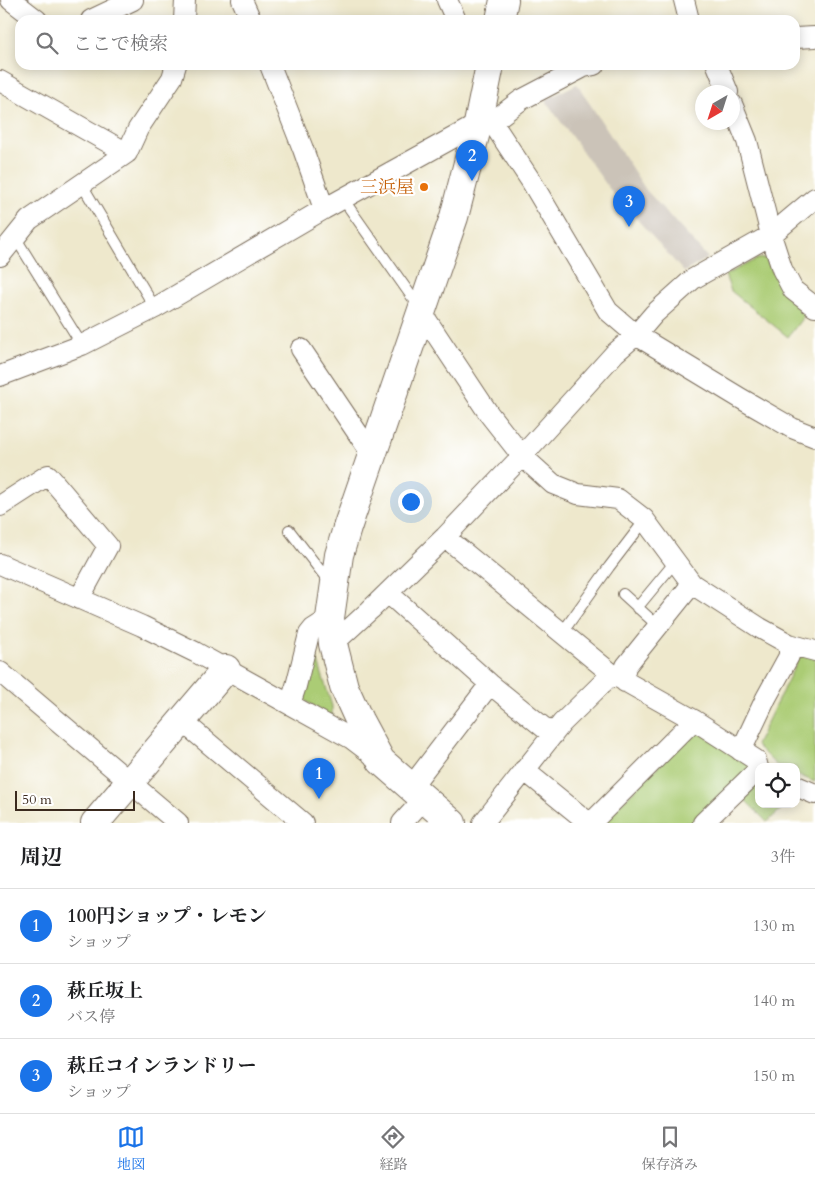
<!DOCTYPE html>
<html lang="ja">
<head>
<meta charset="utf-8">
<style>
  body { margin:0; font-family:Cardo,"Noto Serif JP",serif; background:#f6f6f6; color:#202124 }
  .controls { position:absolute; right:15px; bottom:15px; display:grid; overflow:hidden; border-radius:10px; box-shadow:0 2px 12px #0003 }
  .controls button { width:45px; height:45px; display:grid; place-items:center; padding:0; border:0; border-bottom:1px solid #e0e0e0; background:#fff; color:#202124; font:25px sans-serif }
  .compass { position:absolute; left:695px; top:85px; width:45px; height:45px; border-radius:50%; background:#fff; box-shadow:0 2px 12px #0003; rotate:219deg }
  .scale { position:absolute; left:15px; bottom:12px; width:120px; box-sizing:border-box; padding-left:5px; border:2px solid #3b2a1e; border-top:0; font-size:14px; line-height:18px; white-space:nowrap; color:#3b2a1e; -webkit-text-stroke:4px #fff; paint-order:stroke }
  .you { position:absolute; left:410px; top:501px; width:18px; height:18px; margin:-12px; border:4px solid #fff; border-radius:50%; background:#1a73e8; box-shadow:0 0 0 8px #1a73e833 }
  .badge { display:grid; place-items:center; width:32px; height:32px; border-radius:50%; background:#1a73e8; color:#fff; font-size:16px; font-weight:700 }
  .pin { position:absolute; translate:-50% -41px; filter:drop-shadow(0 1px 2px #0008) }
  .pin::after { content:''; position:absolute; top:26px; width:18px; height:15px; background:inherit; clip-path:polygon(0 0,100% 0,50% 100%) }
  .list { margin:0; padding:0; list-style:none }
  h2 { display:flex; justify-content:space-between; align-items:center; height:65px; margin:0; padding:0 20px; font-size:21px }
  h2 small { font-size:16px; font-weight:400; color:#757577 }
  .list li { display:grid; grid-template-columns:32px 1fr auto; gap:15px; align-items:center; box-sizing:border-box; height:75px; padding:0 20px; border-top:1px solid #e0e0e0 }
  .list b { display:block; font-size:19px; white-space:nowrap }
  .list p { margin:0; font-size:16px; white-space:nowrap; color:#757577 }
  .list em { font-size:16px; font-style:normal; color:#757577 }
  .icon { flex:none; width:28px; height:28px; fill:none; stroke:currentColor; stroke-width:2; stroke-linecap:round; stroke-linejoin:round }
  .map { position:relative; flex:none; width:815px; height:823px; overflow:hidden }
  .search { position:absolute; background:#fff; box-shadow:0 2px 12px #0003; left:15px; right:15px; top:15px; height:55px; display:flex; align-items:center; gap:12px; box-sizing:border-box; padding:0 18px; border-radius:15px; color:#757577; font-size:19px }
  .sheet { height:290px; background:#fff }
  nav { display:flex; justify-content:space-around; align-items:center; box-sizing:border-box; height:70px; border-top:1px solid #e0e0e0; background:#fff; font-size:14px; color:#757577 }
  nav a { display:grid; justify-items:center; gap:2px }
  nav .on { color:#1a73e8 }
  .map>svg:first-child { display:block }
</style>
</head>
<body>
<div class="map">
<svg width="815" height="823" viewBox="0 0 815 823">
  <rect width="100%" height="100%" fill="#fff"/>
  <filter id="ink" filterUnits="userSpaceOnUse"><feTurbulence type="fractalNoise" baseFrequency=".02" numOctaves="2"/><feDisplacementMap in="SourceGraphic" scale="10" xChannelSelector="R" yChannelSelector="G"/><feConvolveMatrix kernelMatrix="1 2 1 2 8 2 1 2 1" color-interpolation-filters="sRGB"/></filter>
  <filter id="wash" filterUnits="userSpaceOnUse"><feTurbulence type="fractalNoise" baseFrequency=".0096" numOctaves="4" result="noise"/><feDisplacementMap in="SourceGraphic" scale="20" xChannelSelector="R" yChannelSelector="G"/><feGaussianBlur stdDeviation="1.12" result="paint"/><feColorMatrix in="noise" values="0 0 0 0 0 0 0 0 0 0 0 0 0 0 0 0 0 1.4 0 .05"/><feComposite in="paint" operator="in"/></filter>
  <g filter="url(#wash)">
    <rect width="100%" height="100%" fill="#eee8cc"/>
    <path fill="#cbc3b8" d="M577,84L646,190L708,258L684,272L626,207L622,206L545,100Z"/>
    <path fill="#abcc75" stroke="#737b4a" d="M766,258L784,294L806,313L788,337L731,291L725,275L757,259Z
      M314,649L332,706V714L334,720L304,700Z
      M803,649L815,653V782L796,774V767L776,765L756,745Z
      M695,730L750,761V770L695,823H601Z
      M759,778V804H787L767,822L742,797Z"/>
  </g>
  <g filter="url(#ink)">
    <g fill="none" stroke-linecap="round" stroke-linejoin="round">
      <g stroke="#7a6c5b" stroke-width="12">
        <path id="lane" d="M81,183L155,308
          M343,199L412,297L420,305
          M15,237L82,345
          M289,530L330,583
          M623,594L658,626
          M637,608L675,562
          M562,633L609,567L645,520"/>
      </g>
      <g stroke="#7a6c5b" stroke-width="22">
        <path id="street" d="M11,0L37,20
          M242,0L251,20
          M447,0L456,20
          M684,0L689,20
          M91,20L133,0
          M184,20L185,0
          M795,38L815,37
          M270,65L303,149L324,209
          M717,65L728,92
          M0,81L127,153L29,220L0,256
          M732,104L747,141L771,235L782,269L793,290L815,307
          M492,122L531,181L608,311L636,335L740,398L792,428L815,437
          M127,153L138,129L172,78L176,65
          M815,198L771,235L693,279L654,314L636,335L615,353L522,456L553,484L578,494L618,499L644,519L692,584L760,628L789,644L815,651
          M301,349L373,456
          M0,376L82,345L155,308L324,209L478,124L492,122L521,100L584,67L594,65
          M0,506L48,475L108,546L79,599
          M445,537L612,674L694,720L756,760L759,771
          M0,564L142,626L195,652L352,739L377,758
          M388,593L490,684L553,735
          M333,644L370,610L445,537L522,456L489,414L422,313
          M0,672L178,823
          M625,682L624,675L626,666L692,584
          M290,704L296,686L309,634L313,629L330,618
          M182,721L303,823
          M741,751L766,698L789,656V644
          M524,770L589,823
          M796,786L815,794
          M411,787L490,684
          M402,823L424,799
          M483,823L562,723L612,674
          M591,823L694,720
          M703,823L758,770"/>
      </g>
      <g stroke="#7a6c5b" stroke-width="30">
        <path id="secondary" d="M500,20L504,0
          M95,823L226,669
          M452,823L381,761L359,720L344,687L333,644L330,618L339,555L347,528L454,217L478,124L490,65"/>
      </g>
      <use href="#lane" stroke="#fff" stroke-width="10"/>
      <use href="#street" stroke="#fff" stroke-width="20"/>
      <use href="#secondary" stroke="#fff" stroke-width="28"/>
    </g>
  </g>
  <circle fill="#e8710a" stroke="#fff" stroke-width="2" cx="424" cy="187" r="5"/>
  <g text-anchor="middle" stroke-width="4.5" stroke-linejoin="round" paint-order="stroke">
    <g font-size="18" fill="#c56008" stroke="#fff" text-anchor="end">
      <text x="414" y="193">三浜屋</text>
    </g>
  </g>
</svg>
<div class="controls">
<button><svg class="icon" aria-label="locate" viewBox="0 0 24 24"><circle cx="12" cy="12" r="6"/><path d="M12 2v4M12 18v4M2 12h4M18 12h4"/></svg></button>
</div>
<svg class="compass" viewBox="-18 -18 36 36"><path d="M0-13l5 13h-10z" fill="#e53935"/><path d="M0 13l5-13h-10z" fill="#757577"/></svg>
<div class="scale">50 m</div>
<div class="you"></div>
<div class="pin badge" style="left:319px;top:799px">1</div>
<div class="pin badge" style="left:472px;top:181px">2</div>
<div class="pin badge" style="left:629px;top:227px">3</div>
<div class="search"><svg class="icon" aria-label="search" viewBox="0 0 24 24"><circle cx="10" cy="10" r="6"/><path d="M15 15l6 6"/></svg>ここで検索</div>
</div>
<section class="sheet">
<h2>周辺<small>3件</small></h2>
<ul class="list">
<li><span class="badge">1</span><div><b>100円ショップ・レモン</b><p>ショップ</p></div><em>130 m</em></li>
<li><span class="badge">2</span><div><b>萩丘坂上</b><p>バス停</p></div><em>140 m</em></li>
<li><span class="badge">3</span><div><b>萩丘コインランドリー</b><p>ショップ</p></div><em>150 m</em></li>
</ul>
</section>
<nav>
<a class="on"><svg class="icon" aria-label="map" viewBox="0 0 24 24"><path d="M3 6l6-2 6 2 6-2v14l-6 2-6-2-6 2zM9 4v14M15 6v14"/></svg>地図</a>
<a><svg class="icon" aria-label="directions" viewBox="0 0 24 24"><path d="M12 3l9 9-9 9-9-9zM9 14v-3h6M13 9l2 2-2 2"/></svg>経路</a>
<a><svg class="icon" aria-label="saved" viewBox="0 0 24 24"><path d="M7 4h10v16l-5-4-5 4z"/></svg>保存済み</a>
</nav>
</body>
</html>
